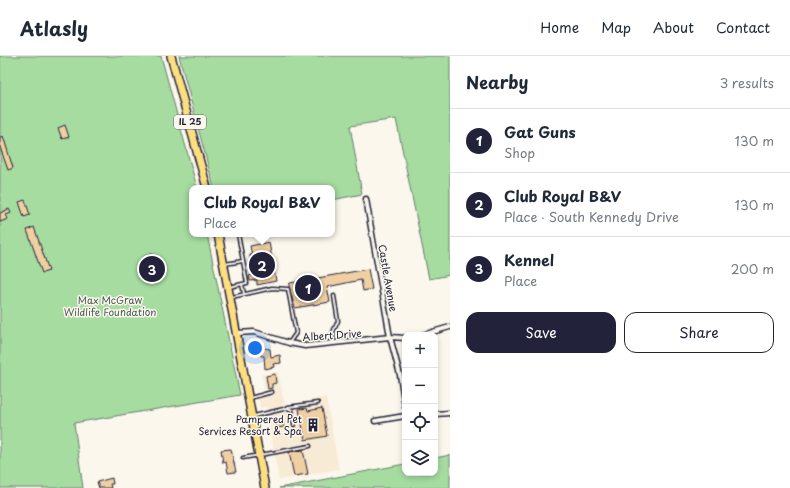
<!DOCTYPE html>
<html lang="en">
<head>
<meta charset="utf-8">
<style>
  body { margin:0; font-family:"Playpen Sans",sans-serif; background:#f6f6f7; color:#1f2937 }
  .controls { position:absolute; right:12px; bottom:12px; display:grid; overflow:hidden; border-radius:8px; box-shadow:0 2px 6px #0003 }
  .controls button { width:36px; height:36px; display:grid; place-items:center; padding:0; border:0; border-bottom:1px solid #e0e1e3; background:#fff; color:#1f2937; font:20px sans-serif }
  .you { position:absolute; left:255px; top:292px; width:14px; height:14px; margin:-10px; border:3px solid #fff; border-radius:50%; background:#1a73e8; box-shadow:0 0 0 6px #1a73e833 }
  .badge { display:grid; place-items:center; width:26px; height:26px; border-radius:50%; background:#22223b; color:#fff; font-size:13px; font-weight:700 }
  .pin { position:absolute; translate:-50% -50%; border:2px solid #fff; box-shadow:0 1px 4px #0006 }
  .popup { position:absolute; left:189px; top:129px; width:146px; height:52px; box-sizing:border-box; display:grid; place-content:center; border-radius:8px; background:#fff; filter:drop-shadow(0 1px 3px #0005); font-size:13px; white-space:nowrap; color:#747a83 }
  .popup b { font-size:15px; color:#1f2937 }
  .popup::after { content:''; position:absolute; left:50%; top:100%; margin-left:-8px; border:8px solid transparent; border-top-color:#fff }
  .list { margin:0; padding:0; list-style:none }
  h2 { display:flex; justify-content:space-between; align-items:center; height:52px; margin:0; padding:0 16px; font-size:17px }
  h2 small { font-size:13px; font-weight:400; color:#747a83 }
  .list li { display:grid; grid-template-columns:26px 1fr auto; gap:12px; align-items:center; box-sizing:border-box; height:64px; padding:0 16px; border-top:1px solid #e0e1e3 }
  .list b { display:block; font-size:15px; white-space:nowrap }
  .list p { margin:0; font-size:13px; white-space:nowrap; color:#747a83 }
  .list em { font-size:13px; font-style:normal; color:#747a83 }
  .actions { display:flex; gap:8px; padding:12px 16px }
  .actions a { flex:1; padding:9px 0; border:1px solid #22223b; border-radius:12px; text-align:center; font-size:14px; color:#22223b }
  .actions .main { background:#22223b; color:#fff }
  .icon { flex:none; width:22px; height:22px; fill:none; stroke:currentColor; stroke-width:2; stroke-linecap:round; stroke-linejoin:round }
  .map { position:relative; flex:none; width:450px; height:432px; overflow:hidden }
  header { display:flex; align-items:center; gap:24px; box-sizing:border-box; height:56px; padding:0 20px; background:#fff; border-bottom:1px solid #e0e1e3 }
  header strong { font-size:19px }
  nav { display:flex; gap:22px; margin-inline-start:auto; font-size:14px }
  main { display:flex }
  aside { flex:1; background:#fff }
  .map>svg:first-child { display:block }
</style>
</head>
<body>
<header>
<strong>Atlasly</strong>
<nav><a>Home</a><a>Map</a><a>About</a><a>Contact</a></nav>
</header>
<main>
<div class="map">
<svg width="450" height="432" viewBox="0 0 450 432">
  <rect width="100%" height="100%" fill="#fbf7ec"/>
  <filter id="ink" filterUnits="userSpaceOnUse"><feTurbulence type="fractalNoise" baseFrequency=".025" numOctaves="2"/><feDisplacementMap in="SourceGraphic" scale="8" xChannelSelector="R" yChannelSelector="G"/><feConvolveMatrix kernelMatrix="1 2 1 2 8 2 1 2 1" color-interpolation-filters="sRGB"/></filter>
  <g filter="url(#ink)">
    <path fill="#f8ebd6" d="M278,316L285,350L326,341L339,413L279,424L266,351L260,352L257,338L265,336L262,319Z"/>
    <path fill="#a6dca0" stroke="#647f6e" d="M0,0H161L197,132H192V178H207L240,339L74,367L83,432H0Z
      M179,0H450V219L429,223L396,63L350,70L362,138L332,144V132H214Z
      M450,399V432H279L405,408V417H435V402Z"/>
    <path fill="#f0d0a2" stroke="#22223b" d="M65,69L69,81L62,83L58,72Z
      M3,80L13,112L8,114L0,91V81Z
      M25,144L30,159L24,161L19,146Z
      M9,153L11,157L6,159L8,163L0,166V157Z
      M34,171L49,215L42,217L27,174Z
      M269,186L276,225L257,229V224L250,225L249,220L253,219L250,199H252L250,190Z
      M152,198L160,218L149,222L144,207L146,206L144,201Z
      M368,213L372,233L363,235L361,224L327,231L330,246L295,252L289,231L290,227Z
      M264,289V292L270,293L271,301L280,299L281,307L273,308L274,311L265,313L264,300H261L260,290Z
      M275,318L276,327L272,328V332L268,333L266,320Z
      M307,352L308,355L322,352L327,380L305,384L299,353Z
      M282,363L284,371L276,372V365Z
      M231,393L236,416L228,417L226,406L223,407L221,394Z
      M303,394L308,418L294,420L289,396Z
      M112,422L113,428H110L111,432H99L97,426Z"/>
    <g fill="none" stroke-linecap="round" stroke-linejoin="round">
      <g stroke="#22223b" stroke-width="5">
        <path id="service" d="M238,178L243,205
          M225,208L243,205L247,227L229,231
          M242,228L244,238
          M232,241L272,232L288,233L296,277L289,287
          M333,287V276L338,265L334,240
          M250,342L272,336
          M288,351L318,347
          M254,360L288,352L292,354L294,369
          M243,402L310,390"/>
      </g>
      <g stroke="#22223b" stroke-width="7">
        <path id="minor" d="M366,143L390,281L400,319L405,350
          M237,277L254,276L289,287L305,290L390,281L405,282
          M422,279L450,271
          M435,358L450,357
          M375,365L405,360"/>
      </g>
      <g stroke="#22223b" stroke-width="10">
        <path id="primary" d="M171,0L207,132
          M218,178L265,432"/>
      </g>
      <use href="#service" stroke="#fbf7ec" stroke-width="2"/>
      <use href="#minor" stroke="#fbf7ec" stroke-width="4"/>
      <use href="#primary" stroke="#fedf80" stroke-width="7"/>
    </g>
  </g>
  <defs>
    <g id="building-bare" transform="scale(1.08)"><path d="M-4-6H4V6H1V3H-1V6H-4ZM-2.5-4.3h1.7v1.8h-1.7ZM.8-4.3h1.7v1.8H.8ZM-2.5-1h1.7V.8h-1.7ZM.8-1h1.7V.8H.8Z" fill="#22223b" stroke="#fbf7ec" stroke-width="2.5" paint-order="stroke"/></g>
  </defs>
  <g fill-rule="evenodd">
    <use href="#building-bare" x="313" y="369"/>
  </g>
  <g text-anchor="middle" stroke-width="3" stroke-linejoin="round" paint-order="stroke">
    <rect fill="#fbf7ec" stroke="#636270" stroke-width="1" x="174" y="59" width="32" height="14" rx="3"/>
    <g font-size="9" font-weight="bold" fill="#22223b">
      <text x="190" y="69">IL 25</text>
    </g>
    <g font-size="10" fill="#22223b" stroke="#fbf7ec">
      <text transform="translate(388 222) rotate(80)" y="4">Castle Avenue</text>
      <text transform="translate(332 279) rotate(-4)" y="4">Albert Drive</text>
    </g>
    <g font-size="10" fill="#4a5a59" stroke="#fbf7ec">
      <text x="110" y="248">Max McGraw<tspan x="110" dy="12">Wildlife Foundation</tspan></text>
    </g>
    <g font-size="10" fill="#22223b" stroke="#fbf7ec" text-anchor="end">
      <text x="302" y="367">Pampered Pet<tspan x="302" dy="12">Services Resort &amp; Spa</tspan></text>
    </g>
  </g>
</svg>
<div class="controls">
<button>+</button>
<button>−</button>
<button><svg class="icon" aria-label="locate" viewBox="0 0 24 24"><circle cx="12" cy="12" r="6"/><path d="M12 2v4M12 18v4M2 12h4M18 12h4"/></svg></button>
<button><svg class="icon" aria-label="layers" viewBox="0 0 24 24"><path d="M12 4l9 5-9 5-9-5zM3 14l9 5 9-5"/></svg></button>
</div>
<div class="you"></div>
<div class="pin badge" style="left:308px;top:232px">1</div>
<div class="pin badge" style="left:262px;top:209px">2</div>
<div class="popup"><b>Club Royal B&amp;V</b>Place</div>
<div class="pin badge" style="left:152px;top:213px">3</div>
</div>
<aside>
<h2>Nearby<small>3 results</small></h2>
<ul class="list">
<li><span class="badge">1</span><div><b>Gat Guns</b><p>Shop</p></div><em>130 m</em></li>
<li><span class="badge">2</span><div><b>Club Royal B&amp;V</b><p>Place · South Kennedy Drive</p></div><em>130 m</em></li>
<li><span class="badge">3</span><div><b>Kennel</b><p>Place</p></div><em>200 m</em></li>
</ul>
<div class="actions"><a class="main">Save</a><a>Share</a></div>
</aside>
</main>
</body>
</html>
